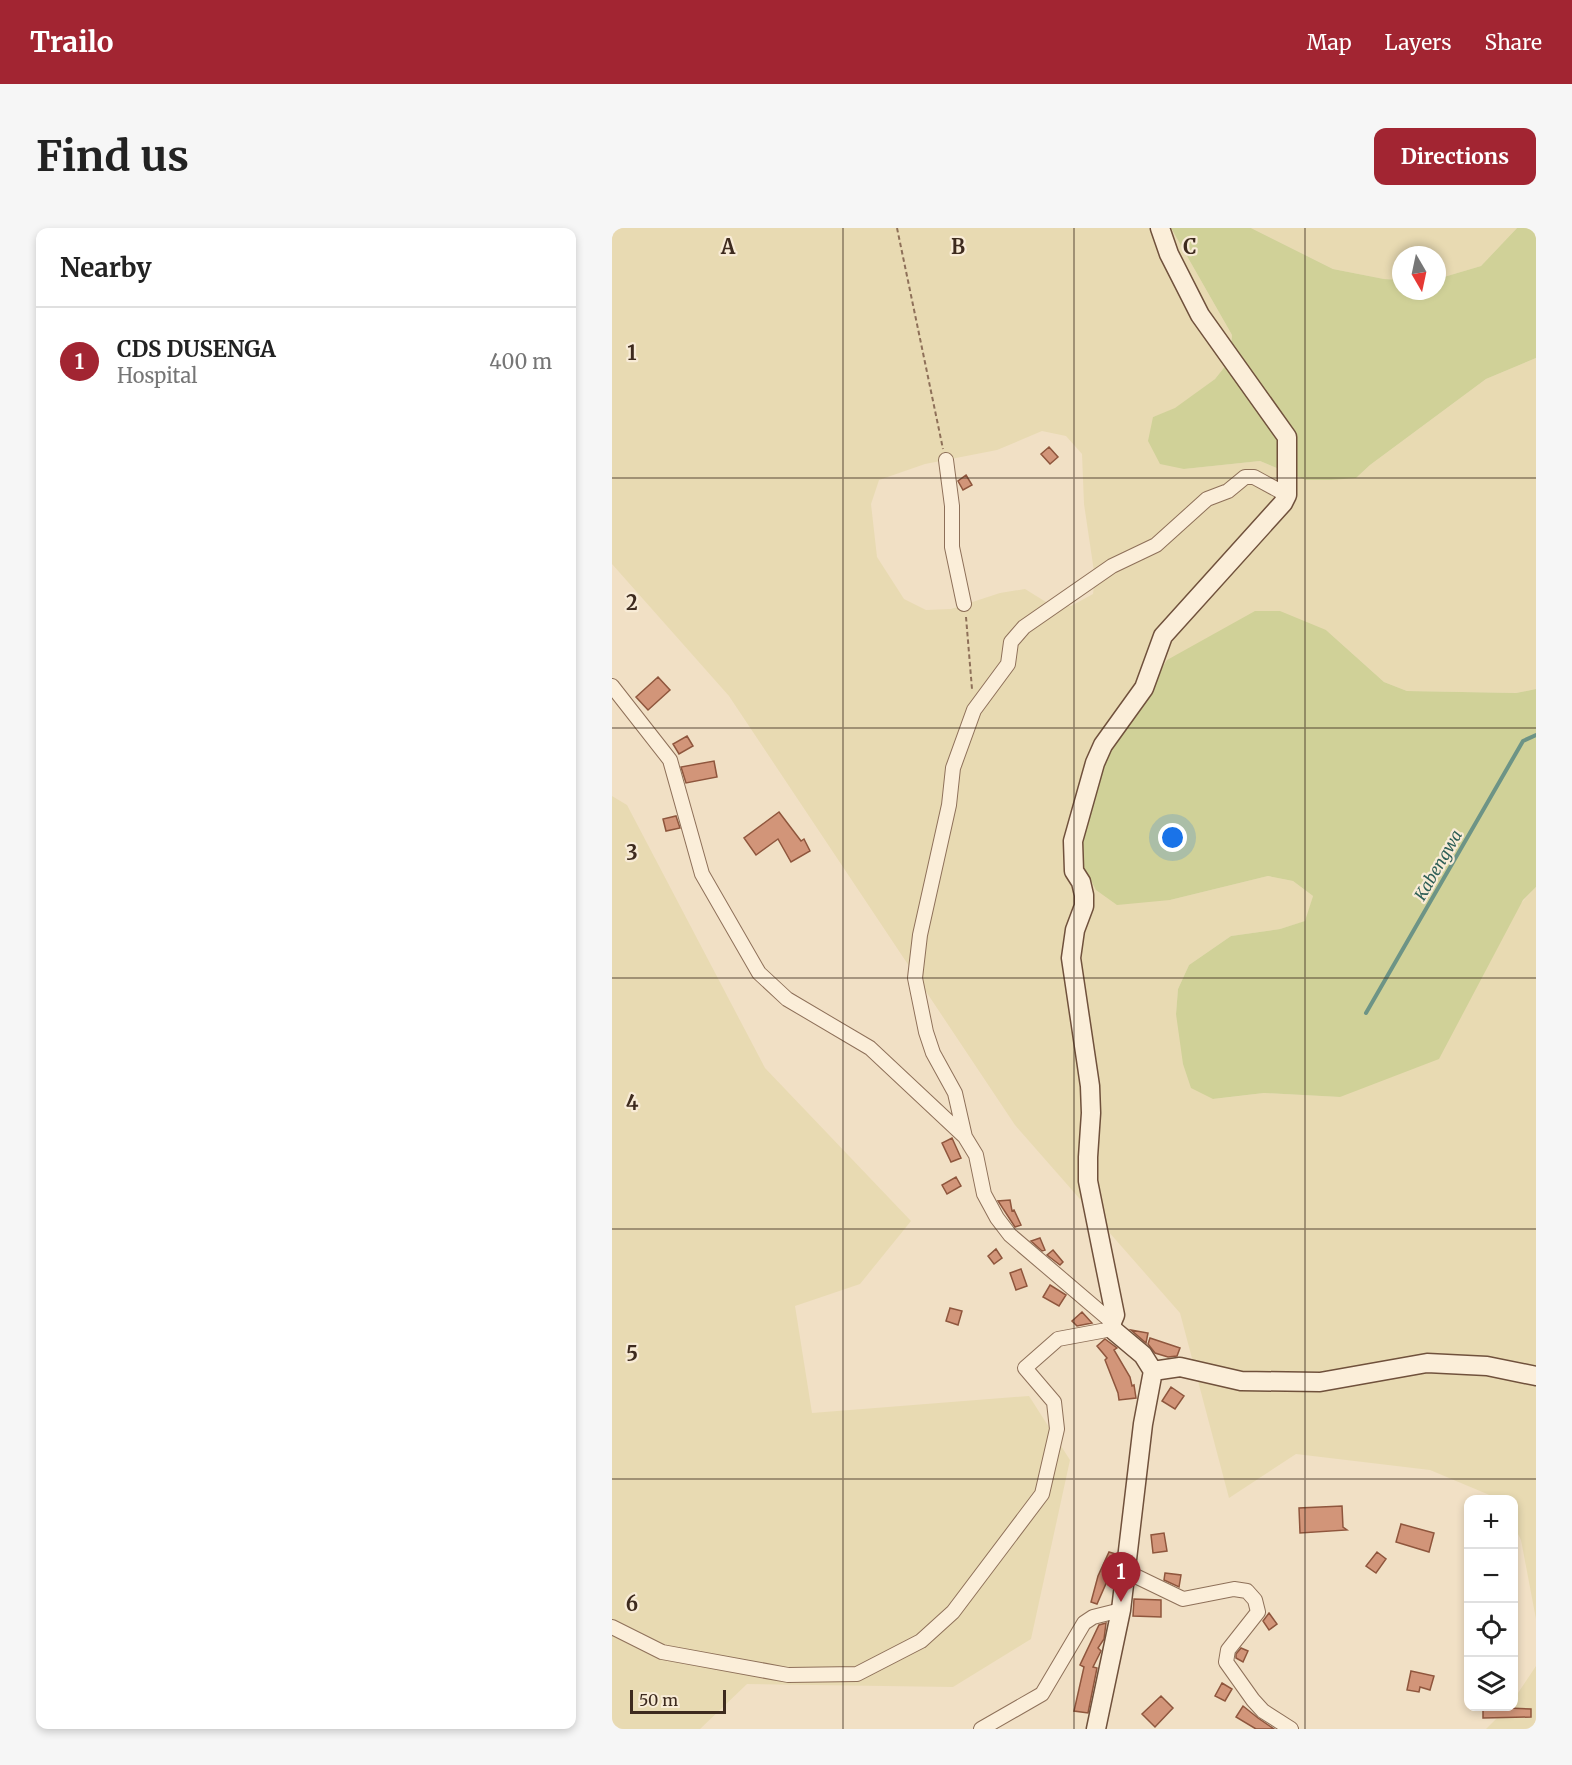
<!DOCTYPE html>
<html lang="en">
<head>
<meta charset="utf-8">
<style>
  body { margin:0; font-family:Merriweather,serif; background:#f6f6f6; color:#222 }
  .controls { position:absolute; right:18px; bottom:18px; display:grid; overflow:hidden; border-radius:12px; box-shadow:0 3px 9px #0003 }
  .controls button { width:54px; height:54px; display:grid; place-items:center; padding:0; border:0; border-bottom:2px solid #e0e0e0; background:#fff; color:#222; font:30px sans-serif }
  .compass { position:absolute; left:780px; top:18px; width:54px; height:54px; border-radius:50%; background:#fff; box-shadow:0 3px 9px #0003; rotate:171deg }
  .scale { position:absolute; left:18px; bottom:15px; width:96px; box-sizing:border-box; padding-left:6px; border:3px solid #3d2a1e; border-top:0; font-size:16px; line-height:21px; white-space:nowrap; color:#3d2a1e; -webkit-text-stroke:4px #f8ebd6; paint-order:stroke }
  .you { position:absolute; left:561px; top:610px; width:21px; height:21px; margin:-15px; border:4px solid #fff; border-radius:50%; background:#1a73e8; box-shadow:0 0 0 9px #1a73e833 }
  .badge { display:grid; place-items:center; width:39px; height:39px; border-radius:50%; background:#a22532; color:#fff; font-size:20px; font-weight:700 }
  .pin { position:absolute; translate:-50% -50px; filter:drop-shadow(0 2px 3px #0008) }
  .pin::after { content:''; position:absolute; top:32px; width:21px; height:18px; background:inherit; clip-path:polygon(0 0,100% 0,50% 100%) }
  .list { margin:0; padding:0; list-style:none }
  h2 { display:flex; justify-content:space-between; align-items:center; height:78px; margin:0; padding:0 24px; font-size:26px }
  h2 small { font-size:20px; font-weight:400; color:#767676 }
  .list li { display:grid; grid-template-columns:39px 1fr auto; gap:18px; align-items:center; box-sizing:border-box; height:108px; padding:0 24px; border-top:2px solid #e0e0e0 }
  .list b { display:block; font-size:22px; white-space:nowrap }
  .list p { margin:0; font-size:20px; white-space:nowrap; color:#767676 }
  .list em { font-size:20px; font-style:normal; color:#767676 }
  .icon { flex:none; width:33px; height:33px; fill:none; stroke:currentColor; stroke-width:2; stroke-linecap:round; stroke-linejoin:round }
  .map { position:relative; flex:none; width:924px; height:1501px; overflow:hidden; border-radius:12px }
  header { display:flex; align-items:center; gap:36px; box-sizing:border-box; height:84px; padding:0 30px; background:#a22532; color:#fff }
  header strong { font-size:28px }
  nav { display:flex; gap:33px; margin-inline-start:auto; font-size:21px }
  .intro { display:flex; align-items:center; justify-content:space-between; box-sizing:border-box; height:144px; padding:0 36px }
  h1 { margin:0; font-size:42px }
  .button { padding:15px 27px; border-radius:12px; background:#a22532; color:#fff; font-size:21px; font-weight:700 }
  main { display:flex; gap:36px; padding:0 36px }
  aside { flex:1; background:#fff; border-radius:12px; box-shadow:0 3px 9px #0003 }
  .map>svg:first-child { display:block }
</style>
</head>
<body>
<header>
<strong>Trailo</strong>
<nav><a>Map</a><a>Layers</a><a>Share</a></nav>
</header>
<div class="intro"><h1>Find us</h1><a class="button">Directions</a></div>
<main>
<aside>
<h2>Nearby<small></small></h2>
<ul class="list">
<li><span class="badge">1</span><div><b>CDS DUSENGA</b><p>Hospital</p></div><em>400 m</em></li>
</ul>
</aside>
<div class="map">
<svg width="924" height="1501" viewBox="0 0 924 1501">
  <rect width="100%" height="100%" fill="#f1e0c5"/>
  <path fill="#e8dab2" fill-rule="evenodd" d="M0,0H559L620,107L618,132L603,151L563,181L541,189L572,241L648,233L694,252L744,250L758,237L874,151L924,130V461L904,465L795,463L772,454L714,402L558,672L656,648L681,653L701,668L694,693L668,701L619,708L577,737L566,761L564,786L602,871L652,865L728,869L924,659V1391L909,1312L902,1298V1272L887,1271L818,1242L684,1226L617,1270L568,1085L403,897L117,468L0,336ZM430,203L454,208L470,226L472,276L483,350L481,366L459,378L434,374L413,361L388,365L339,381L314,382L292,371L265,329L259,276L267,252L313,236L385,222Z
    M639,0H905L869,38L825,51V27H789V52L772,51L721,41Z
    M0,568L15,577L153,840L299,993L248,1056L183,1078L200,1185L417,1168L458,1232L419,1411L341,1459L135,1456L88,1501H0Z
    M924,1438V1501H874L896,1479L902,1478V1471Z"/>
  <path fill="#d0d198" d="M559,0H639L721,41L772,51L789,52V63H825V51L869,38L905,0H924V130L874,151L758,237L744,250L719,252H694L648,233L572,241L548,236L536,213L541,189L563,180L603,151L618,132L620,107Z
    M643,383H668L714,402L772,454L795,463L904,465L924,461V659L911,672L827,831L728,869L652,865L601,871L579,860L571,836L564,786L566,761L577,737L619,708L668,701L693,693L701,668L681,653L656,648L558,672L505,677L484,662L472,639L468,614L493,532L555,432Z"/>
  <g fill="none" stroke-linecap="round" stroke-linejoin="round">
    <path stroke="#6d9486" stroke-width="4" d="M754,785L911,513L924,507"/>
  </g>
  <path fill="#d29579" stroke="#8f563d" stroke-width="1.5" d="M437,219L446,229L438,236L429,226Z
    M354,247L360,257L351,262L346,253Z
    M46,449L58,462L36,482L24,469Z
    M75,508L81,518L67,526L61,516Z
    M102,533L105,549L74,555L69,539Z
    M167,584L189,613L192,611L198,623L179,634L166,611L144,627L132,610Z
    M64,588L68,600L54,603L51,591Z
    M340,910L349,930L339,934L330,915Z
    M344,949L349,958L335,966L330,957Z
    M398,972L400,983L402,982L409,997L403,999L386,973Z
    M428,1010L433,1022L430,1023L419,1013Z
    M384,1021L390,1030L382,1036L376,1028Z
    M441,1022L451,1034L448,1037L435,1027Z
    M409,1041L415,1058L404,1062L398,1045Z
    M438,1057L454,1067L447,1078L431,1069Z
    M338,1080L350,1083L346,1097L334,1093Z
    M470,1084L480,1095L465,1098L460,1093Z
    M519,1102L536,1105L534,1115Z
    M538,1110L568,1120L565,1128L556,1129L543,1125L536,1116Z
    M493,1111L505,1120L502,1122L518,1149L520,1158L522,1157L524,1170L507,1172L506,1165L493,1132L495,1130L485,1118Z
    M559,1159L572,1168L563,1181L550,1173Z
    M730,1278L731,1299L735,1302L688,1305L687,1280Z
    M789,1296L822,1305L817,1324L784,1314Z
    M552,1305L555,1323L541,1325L539,1307Z
    M497,1324L504,1326L503,1335L485,1376L479,1374L486,1348Z
    M765,1324L774,1331L764,1345L754,1338Z
    M553,1345L569,1347L567,1359L552,1352Z
    M522,1371L549,1372V1389L521,1388Z
    M657,1385L665,1396L657,1402L651,1393Z
    M494,1395L492,1411L486,1420L489,1423L481,1439L485,1440L476,1485L462,1483L472,1439L468,1437L487,1397Z
    M629,1420L636,1423L631,1434L624,1430V1426Z
    M799,1443L822,1448L818,1462L808,1459L807,1464L795,1462Z
    M610,1455L620,1461L613,1473L603,1468Z
    M549,1468L561,1480L543,1499L530,1486Z
    M631,1478L646,1490L662,1501H644L624,1489Z
    M871,1479L919,1481V1489L871,1490Z"/>
  <g fill="none" stroke-linecap="round" stroke-linejoin="round">
    <g stroke="#8e7059" stroke-width="16">
      <path id="street" d="M334,232L340,278V319L352,376
        M0,458L58,532L90,646L147,745L175,771L258,820L353,909L364,927L372,966L385,990L398,1007L500,1094
        M353,909L343,865L321,825L314,804L303,750L308,707L337,577L341,540L362,482L396,436L399,414L412,399L500,338L544,317L595,271L616,263L633,249H642L675,267
        M513,1343L571,1371L622,1361L635,1363L643,1372L646,1384L616,1422L614,1434L641,1472L651,1483L679,1501
        M0,1399L50,1424L176,1447L245,1446L309,1413L341,1384L430,1266L445,1201L442,1174L413,1140L446,1111L500,1101
        M369,1501L430,1466L472,1395L481,1389L509,1382"/>
    </g>
    <g stroke="#70513c" stroke-width="21">
      <path id="secondary" d="M541,1143L531,1127L500,1101V1094L503,1087L476,953V929L479,885L478,858L459,730L463,702L472,678V667L469,654L462,643L461,613L483,535L491,517L532,460L551,408L671,275L675,267V209L588,87L557,26L548,0
        M484,1501L509,1382L531,1196L541,1143L568,1139L629,1153L708,1154L815,1135L875,1138L924,1148"/>
    </g>
    <path stroke="#8e7059" stroke-width="2" stroke-dasharray="4.5 3" stroke-linecap="butt" d="M285,0L331,221
      M354,389L360,461"/>
    <use href="#street" stroke="#fbeed9" stroke-width="14"/>
    <use href="#secondary" stroke="#fbeed9" stroke-width="18"/>
  </g>
  <path fill="none" stroke="#3d2a1e" stroke-width="1.5" stroke-opacity="0.55" d="M231,0V1501M462,0V1501M693,0V1501M0,250H924M0,500H924M0,750H924M0,1001H924M0,1251H924"/>
  <g text-anchor="middle" stroke-width="4.5" stroke-linejoin="round" paint-order="stroke">
    <g font-size="16" font-style="italic" fill="#2d5e56" stroke="#f8ebd6">
      <text transform="translate(826 637) rotate(-60)" y="6">Kabengwa</text>
    </g>
  </g>
  <g font-size="20" text-anchor="middle" font-weight="bold" fill="#3d2a1e" stroke="#f8ebd6" stroke-width="4.5" stroke-linejoin="round" paint-order="stroke">
    <text x="116" y="26">A</text>
    <text x="346" y="26">B</text>
    <text x="578" y="26">C</text>
    <text x="20" y="132">1</text>
    <text x="20" y="382">2</text>
    <text x="20" y="632">3</text>
    <text x="20" y="882">4</text>
    <text x="20" y="1133">5</text>
    <text x="20" y="1383">6</text>
  </g>
</svg>
<div class="controls">
<button>+</button>
<button>−</button>
<button><svg class="icon" aria-label="locate" viewBox="0 0 24 24"><circle cx="12" cy="12" r="6"/><path d="M12 2v4M12 18v4M2 12h4M18 12h4"/></svg></button>
<button><svg class="icon" aria-label="layers" viewBox="0 0 24 24"><path d="M12 4l9 5-9 5-9-5zM3 14l9 5 9-5"/></svg></button>
</div>
<svg class="compass" viewBox="-18 -18 36 36"><path d="M0-13l5 13h-10z" fill="#e53935"/><path d="M0 13l5-13h-10z" fill="#767676"/></svg>
<div class="scale">50 m</div>
<div class="you"></div>
<div class="pin badge" style="left:509px;top:1374px">1</div>
</div>
</main>
</body>
</html>
